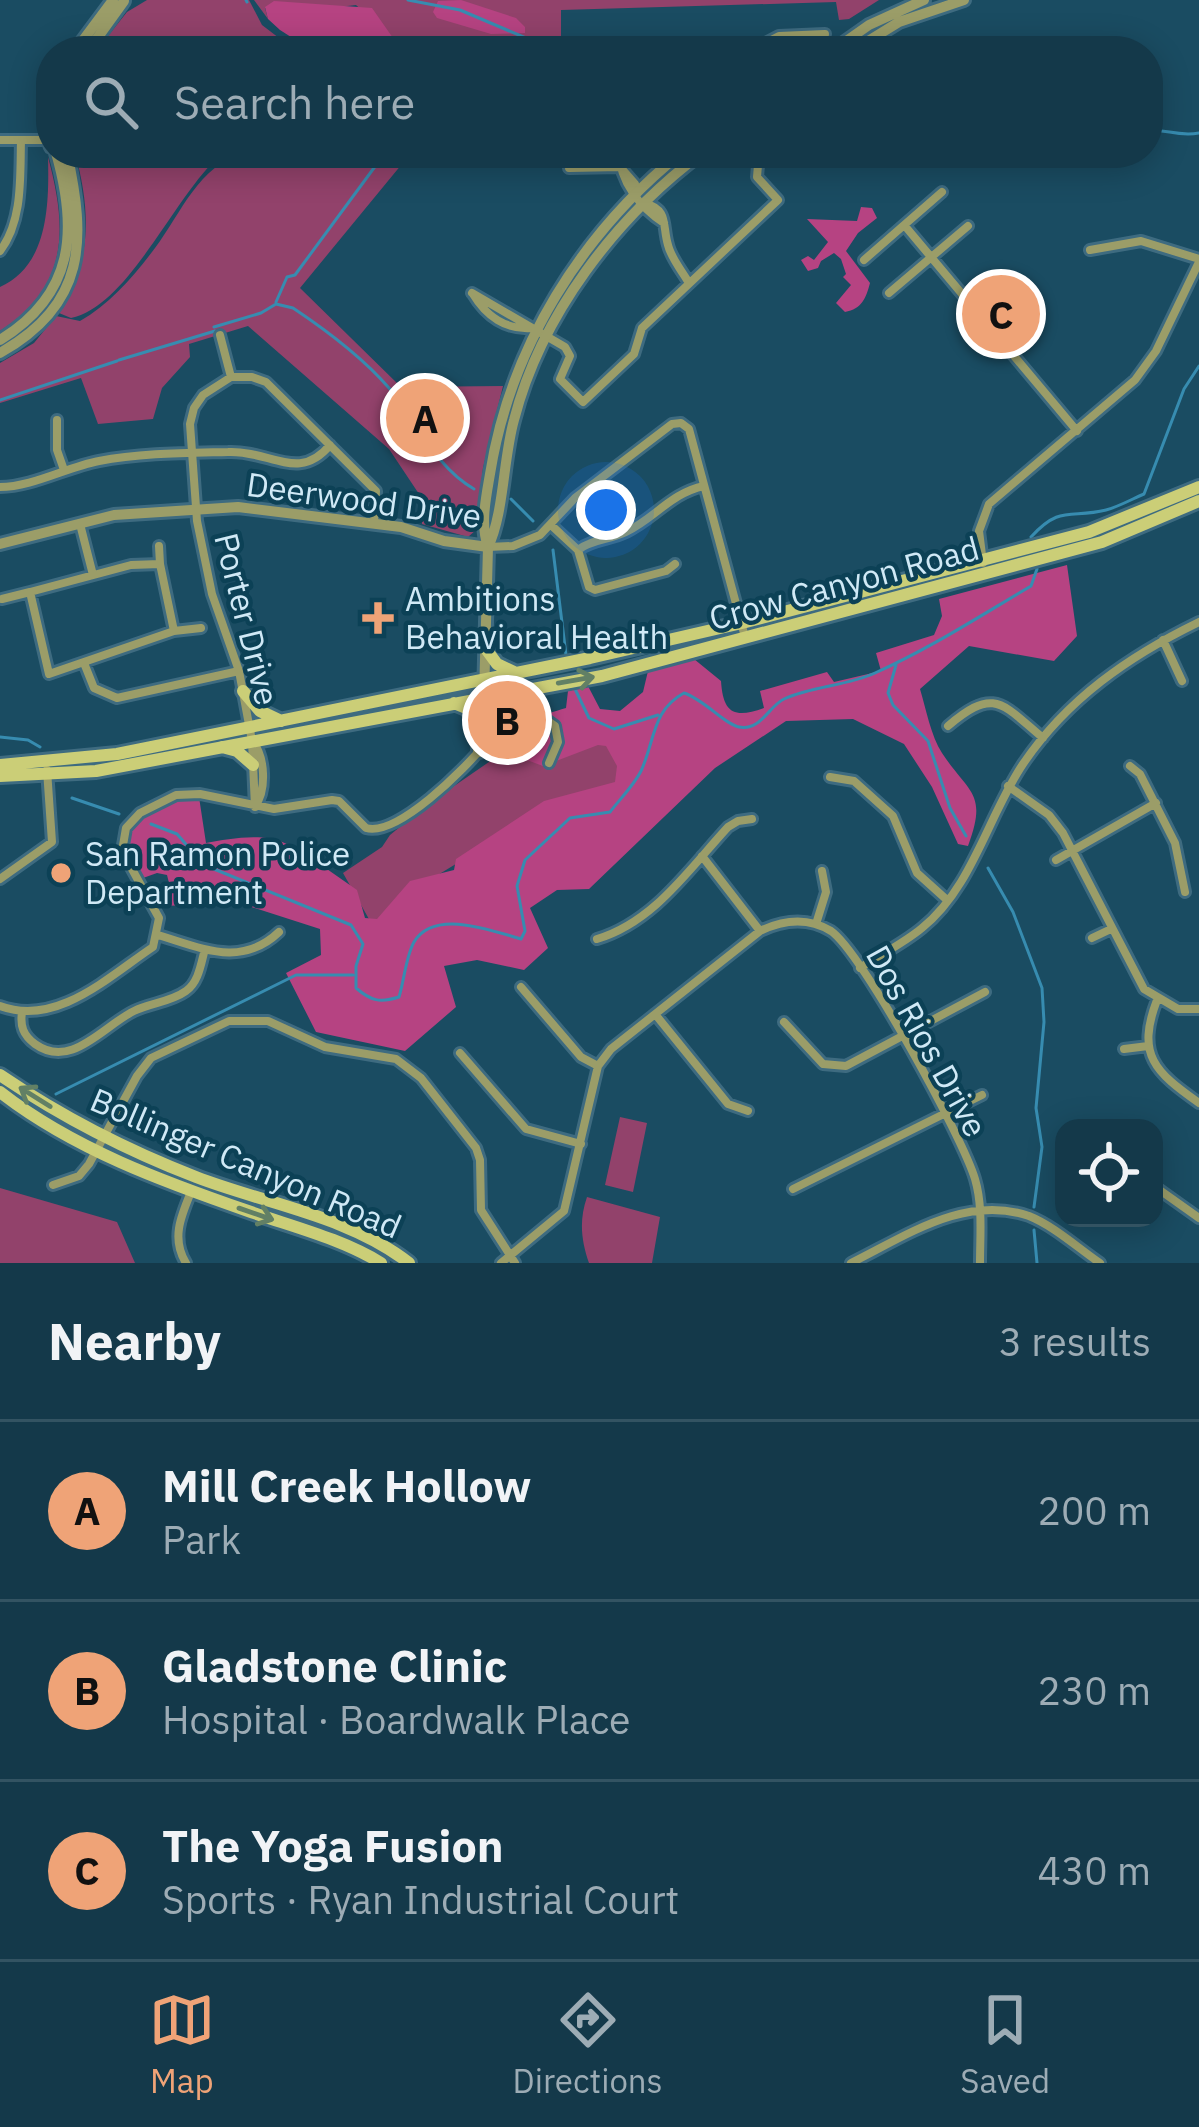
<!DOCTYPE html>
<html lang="en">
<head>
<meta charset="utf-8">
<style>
  body { margin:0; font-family:"IBM Plex Sans",sans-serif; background:#214454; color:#f1f3f6 }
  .controls { position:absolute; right:36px; bottom:36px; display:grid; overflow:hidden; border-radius:24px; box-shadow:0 6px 30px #0003 }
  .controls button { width:108px; height:108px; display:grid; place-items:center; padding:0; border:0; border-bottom:3px solid #335362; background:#14394a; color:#f1f3f6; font:60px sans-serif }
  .you { position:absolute; left:606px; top:510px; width:42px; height:42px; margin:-30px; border:9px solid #fff; border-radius:50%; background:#1a73e8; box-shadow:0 0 0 18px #1a73e833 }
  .badge { display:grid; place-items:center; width:78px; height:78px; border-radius:50%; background:#efa377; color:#111; font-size:39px; font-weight:700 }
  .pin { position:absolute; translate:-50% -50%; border:6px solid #fff; box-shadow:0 3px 12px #0006 }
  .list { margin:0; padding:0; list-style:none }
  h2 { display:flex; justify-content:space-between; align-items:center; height:156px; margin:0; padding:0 48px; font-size:51px }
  h2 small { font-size:39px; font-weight:400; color:#9dacb5 }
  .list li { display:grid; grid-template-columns:78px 1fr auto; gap:36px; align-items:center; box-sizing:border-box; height:180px; padding:0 48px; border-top:3px solid #335362 }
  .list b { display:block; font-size:45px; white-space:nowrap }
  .list p { margin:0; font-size:39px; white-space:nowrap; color:#9dacb5 }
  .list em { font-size:39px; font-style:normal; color:#9dacb5 }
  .icon { flex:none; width:66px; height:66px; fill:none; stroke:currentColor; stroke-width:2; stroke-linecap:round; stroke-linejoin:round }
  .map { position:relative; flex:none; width:1199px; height:1263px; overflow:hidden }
  .search { position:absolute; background:#14394a; box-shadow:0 6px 30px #0003; left:36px; right:36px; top:36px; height:132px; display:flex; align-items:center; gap:30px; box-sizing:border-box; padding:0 42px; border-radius:48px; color:#9dacb5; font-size:45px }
  .sheet { height:696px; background:#14394a }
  nav { display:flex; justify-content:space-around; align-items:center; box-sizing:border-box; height:168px; border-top:3px solid #335362; background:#14394a; font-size:33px; color:#9dacb5 }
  nav a { display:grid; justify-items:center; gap:6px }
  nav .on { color:#efa377 }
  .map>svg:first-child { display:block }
</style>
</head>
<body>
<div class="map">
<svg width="1199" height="1263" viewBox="0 0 1199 1263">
  <rect width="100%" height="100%" fill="#1a4c62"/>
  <path fill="#92426b" d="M147,0H249L262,25L296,51H96L127,12Z
    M254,0H879L849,19L839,20L836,2L561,10V51H428L393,38L356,5C322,10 300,1 265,8L268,19Z
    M75,153H223C176,191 130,306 71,318L59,313C92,261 91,211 75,153Z
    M244,153H411L300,288L401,387L503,386L483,468L476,530L468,537L422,524L421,497L389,449L248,326L189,344L190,357L162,388L153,419L98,424L81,378L0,403V363L34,343L56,316L80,321C110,304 134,276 155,248C182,212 198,166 244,153Z
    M48,157C67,227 70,287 0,331V287C49,265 49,203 48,157Z
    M531,733L618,742L630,783L523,823L423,884L374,928L343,873L382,847L390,835L428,804Z
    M620,1117L647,1123L633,1192L605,1185Z
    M0,1188L117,1222L135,1263H0Z
    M587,1197L660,1217L652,1263H589C581,1240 579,1220 587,1197Z"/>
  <path fill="#b64382" d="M461,0L516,18L525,27V33L491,34L437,18L433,12L438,1Z
    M274,1L372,8L393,38L428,51H313L280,30L268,19L265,7Z
    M861,207L872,208L877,218L858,233L846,251L870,283C866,298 862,309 845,312L836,303L851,285L843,277L846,274L841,259L834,253L821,261L818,268L808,271L801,260L808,256L814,260L828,242L807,219L857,221Z
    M1067,565L1077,636L1054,661L969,646L920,689C926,709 931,736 942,753C969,794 988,792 968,846L958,844L932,787L904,744L853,719L786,721L715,768L589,889L557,890L530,908L548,948L524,970L477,960L444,966L456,1007L405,1051L316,1032L286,973L321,955L320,929L236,902L166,906L172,895L167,875L157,873L143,878C108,825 149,802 199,797L206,843C239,837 290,827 307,866L324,867L357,890L365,918L377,919L410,881L454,870L456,859L544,801L615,782L617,766L606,746L598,745L543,766L508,753L507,748C520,724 541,715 566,708L568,691L588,686L600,709L620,711L643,692L648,671L694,659L721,681C723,713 734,719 764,708L760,691L827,672L834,682L881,671L876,653L934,635L942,616L939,599Z"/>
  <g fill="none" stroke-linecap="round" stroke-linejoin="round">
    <path stroke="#378cb0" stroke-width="3" d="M246,0L247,2
      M408,0L460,10L540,44
      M880,49L885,51
      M1148,131C1165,128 1176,137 1199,133
      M1056,153H1076
      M276,302L287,277L295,275L385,153
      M214,327L261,313L276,304L293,308C326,330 363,358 389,388C418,422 434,466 474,489
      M119,360L215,331
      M0,400L117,361
      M511,499L533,521
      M1031,537C1061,504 1071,519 1106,510C1118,507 1132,499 1144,494L1184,389L1199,366
      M553,550L566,655
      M896,665L888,693L893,705L928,741L950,808L966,836
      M575,689L589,718L614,729L658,715
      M0,737L28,740L40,747
      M72,798L119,814
      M151,824L177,834L204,865L351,925L363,944L356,966V988C371,1001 380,1003 399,997C404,981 406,956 414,942C434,908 493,931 521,939L525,931L517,886L525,860L570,818L610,812C620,799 634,785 641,771C655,741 652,710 684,693C705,700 724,724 739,727C761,731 768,707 784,699C812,686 847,686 875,673C929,649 980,616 1031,586L1037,569
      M988,868L1013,912L1042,988L1044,1022L1036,1108L1042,1147L1034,1207
      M56,1094L296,975H353
      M1034,1230L1037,1263"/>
    <g stroke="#3e6b80" stroke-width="14">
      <path id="minor" d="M566,44L616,45L658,51
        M750,51L779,36L825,34
        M0,140H47
        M619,153C620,181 640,208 664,223
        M569,168L620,167
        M621,168L635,184L636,194
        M645,203C669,210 662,225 668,245C671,258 682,271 689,283
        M905,226L1077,431
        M1090,250L1141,241L1199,259
        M0,251C23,221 20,177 21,140
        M864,260L942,192
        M472,293L565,347L570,356L560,379L583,402L634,354L642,328L778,200L757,177L759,153
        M889,293L968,226
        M473,294C486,316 506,330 532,328
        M220,335L231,377
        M57,420V450L64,470
        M0,487C32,487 67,467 99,461C140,453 186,453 228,452C270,450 299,483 330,445
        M80,524L93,575
        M551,525L578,550L589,587L595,590L666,571L675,564
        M159,546L160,564
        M488,547L513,546L540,535L575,498L672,424L681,423L689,429L745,637
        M578,550C592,539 610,540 626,532C655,518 671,493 704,486
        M983,563L979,531L989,504L1135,380L1156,351L1199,262
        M2,599L30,592
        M174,631L160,564L131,565L30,592L49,674L174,631L201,628
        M1163,640L1182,681
        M84,663L94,688L117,698L239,671
        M948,726C995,686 1002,704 1043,738
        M253,742C265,757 267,790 255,806
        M477,752L479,705L484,697
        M479,753L502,747L548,721L555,726L558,742L549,763
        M1130,766L1140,774L1175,843L1185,892
        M830,777L854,781L893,816L917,873L947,900
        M1008,786L1049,815L1063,833L1144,989L1178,1009H1199
        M255,807L252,741L239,671L212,594L197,521L190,424L194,408L203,395L231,377H252L266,382L376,491L374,523
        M702,856L760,931
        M1056,860L1156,803
        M0,879L52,842L47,770
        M816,924L826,892L822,871
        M158,935C202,948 241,968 279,932
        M1092,938L1111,929
        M597,939C654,922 689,869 728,827L738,821L752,819
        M860,968C880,955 904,943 922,928C972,888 988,816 1023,764C1067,699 1129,656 1199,622
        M521,987L581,1057L598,1066
        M1157,1000C1136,1055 1155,1072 1199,1103
        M0,1006C57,1027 108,977 153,947L159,918L122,851L126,828L140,813L176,795L200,794L274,809L332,800L339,801L366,828C397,837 465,769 485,744V699
        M22,1012C20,1026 23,1035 35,1044C71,1070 103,1026 134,1011C150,1003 171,1002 186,991C199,982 201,963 205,949
        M655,1014L728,1104L748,1111
        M784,1022L823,1064L846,1066L985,992
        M1124,1049L1148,1046
        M460,1053L526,1129L581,1144
        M53,1185L79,1176L89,1164L137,1076L151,1058L229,1021H268L325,1047L396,1059L421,1078L476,1148L480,1160L481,1210L515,1263
        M1154,1186L1199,1218
        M793,1189L982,1095
        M186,1263C171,1239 181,1216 191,1192
        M501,1263L564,1211L598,1066L611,1049L760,931C783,920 808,917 831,931C862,952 963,1138 975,1179C983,1206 980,1236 980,1263
        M851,1263C906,1236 965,1194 1029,1216C1054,1226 1078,1248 1100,1263"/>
    </g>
    <g stroke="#3e6b80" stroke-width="16">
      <path id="tertiary" d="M75,51L113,0
        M88,51L124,1
        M832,51L869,25L924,0
        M852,51L899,22L964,0
        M51,129L47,137L51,147
        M0,340C75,294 78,230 56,153
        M0,353C87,304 86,240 67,153
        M0,544L114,515L238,507L401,527L444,541L488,547
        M488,547C504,514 503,459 514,420C541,315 616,217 702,153
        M484,697L488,547C480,524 486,498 490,474C510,347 582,233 681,153"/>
    </g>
    <g stroke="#3e6b80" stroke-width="18">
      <path id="secondary" d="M486,649L497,664L516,673
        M243,691L260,711L281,721
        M454,703L466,708L479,722
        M222,747L237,751L253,765
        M0,765L117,754L590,658L742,623L1089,532L1199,487
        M0,776L96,771L602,676L1102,542L1199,501
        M0,1075C62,1117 126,1150 196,1177C266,1204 349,1216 409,1263
        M0,1092C73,1149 164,1182 251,1212C294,1227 342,1239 381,1263"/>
    </g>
    <use href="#minor" stroke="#9b9d68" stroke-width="8"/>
    <use href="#tertiary" stroke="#9b9d68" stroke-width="10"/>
    <use href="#secondary" stroke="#cbce77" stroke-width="12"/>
  </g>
  <defs><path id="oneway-shaft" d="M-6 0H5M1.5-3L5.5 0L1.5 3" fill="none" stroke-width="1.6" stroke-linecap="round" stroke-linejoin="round" transform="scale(3)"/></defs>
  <g stroke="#628065">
    <use href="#oneway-shaft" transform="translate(576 680) rotate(-10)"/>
    <use href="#oneway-shaft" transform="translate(35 1097) rotate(-148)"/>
    <use href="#oneway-shaft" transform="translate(256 1214) rotate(19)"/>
  </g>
  <g fill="#efa377" stroke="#0c4156" stroke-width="4.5">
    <path d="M372 600h12v12h12v12h-12v12h-12v-12h-12v-12h12z"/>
    <circle cx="61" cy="873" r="12"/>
  </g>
  <g text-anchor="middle" stroke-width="9" stroke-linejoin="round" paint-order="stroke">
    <g font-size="33" fill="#d0e9f6" stroke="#0c4156">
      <text transform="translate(364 500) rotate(8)" y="12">Deerwood Drive</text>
      <text transform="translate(844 583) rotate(-15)" y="12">Crow Canyon Road</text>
      <text transform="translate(247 619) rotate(76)" y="12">Porter Drive</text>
      <text transform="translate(927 1041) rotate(61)" y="12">Dos Rios Drive</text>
      <text transform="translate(246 1163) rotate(23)" y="12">Bollinger Canyon Road</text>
    </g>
    <g font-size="33" fill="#d0e9f6" stroke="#0c4156" text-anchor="start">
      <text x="405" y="611">Ambitions<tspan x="405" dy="38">Behavioral Health</tspan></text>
      <text x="85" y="866">San Ramon Police<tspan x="85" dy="38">Department</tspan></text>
    </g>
  </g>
</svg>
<div class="controls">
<button><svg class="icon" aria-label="locate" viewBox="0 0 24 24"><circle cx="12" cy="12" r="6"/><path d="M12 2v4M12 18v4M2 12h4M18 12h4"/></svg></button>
</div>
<div class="you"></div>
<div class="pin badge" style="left:425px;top:418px">A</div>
<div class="pin badge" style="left:507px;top:720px">B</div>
<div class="pin badge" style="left:1001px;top:314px">C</div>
<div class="search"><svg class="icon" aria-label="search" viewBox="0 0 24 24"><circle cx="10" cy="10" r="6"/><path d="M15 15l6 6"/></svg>Search here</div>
</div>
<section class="sheet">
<h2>Nearby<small>3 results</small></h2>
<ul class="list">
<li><span class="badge">A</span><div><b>Mill Creek Hollow</b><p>Park</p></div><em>200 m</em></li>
<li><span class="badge">B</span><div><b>Gladstone Clinic</b><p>Hospital · Boardwalk Place</p></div><em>230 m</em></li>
<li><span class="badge">C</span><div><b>The Yoga Fusion</b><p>Sports · Ryan Industrial Court</p></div><em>430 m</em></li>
</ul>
</section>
<nav>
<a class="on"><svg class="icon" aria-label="map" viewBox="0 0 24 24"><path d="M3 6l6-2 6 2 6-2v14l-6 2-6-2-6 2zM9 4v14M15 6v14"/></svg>Map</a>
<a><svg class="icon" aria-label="directions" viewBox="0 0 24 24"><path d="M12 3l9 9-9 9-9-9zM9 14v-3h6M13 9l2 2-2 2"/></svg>Directions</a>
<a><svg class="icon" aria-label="saved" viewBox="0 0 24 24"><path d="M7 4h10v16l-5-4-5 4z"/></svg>Saved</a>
</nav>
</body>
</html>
